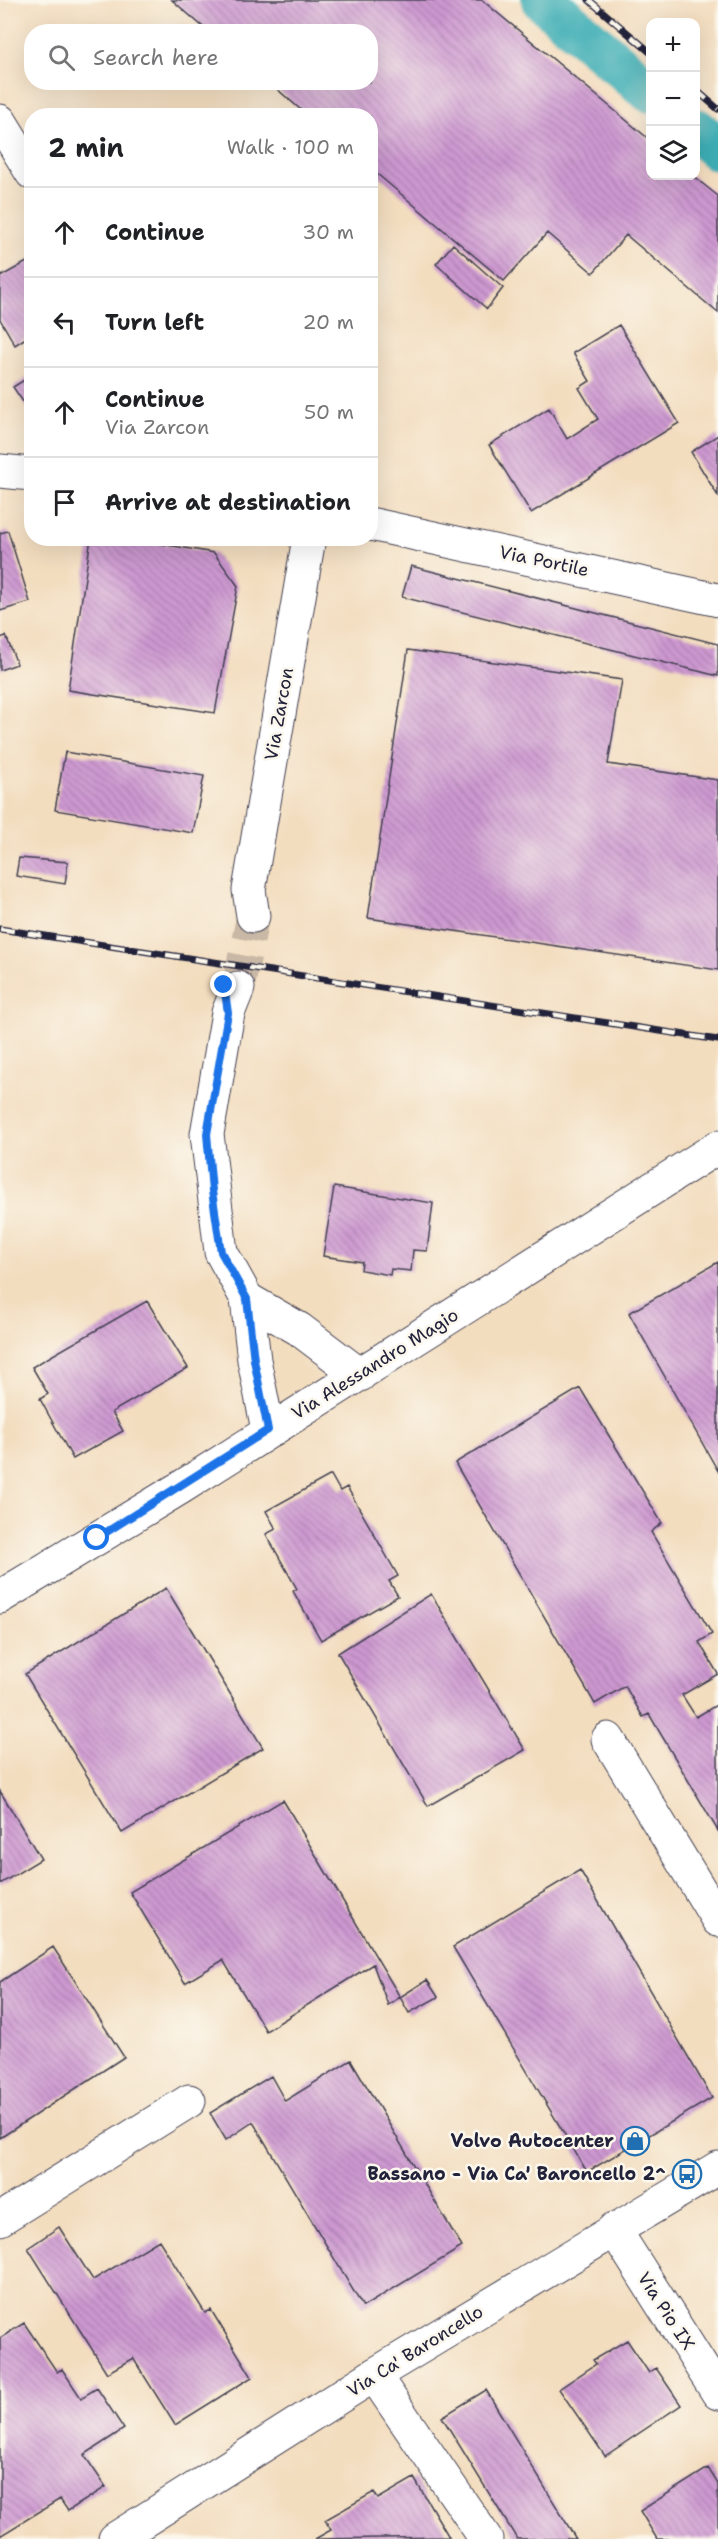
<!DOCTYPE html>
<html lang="en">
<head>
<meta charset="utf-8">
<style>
  body { margin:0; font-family:"Shantell Sans",sans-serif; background:#f2f2f2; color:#202124 }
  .controls { position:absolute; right:18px; top:18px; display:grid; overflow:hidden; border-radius:12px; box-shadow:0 6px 24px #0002 }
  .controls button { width:54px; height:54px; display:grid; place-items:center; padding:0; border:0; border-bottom:2px solid #e0e0e0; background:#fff; color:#202124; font:30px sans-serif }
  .stop { position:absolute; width:18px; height:18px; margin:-14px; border:4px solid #1a73e8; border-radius:50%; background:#fff }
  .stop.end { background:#1a73e8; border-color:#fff; box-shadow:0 2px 6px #0008 }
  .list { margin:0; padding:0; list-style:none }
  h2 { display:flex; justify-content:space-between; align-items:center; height:78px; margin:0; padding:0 24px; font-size:26px }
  h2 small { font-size:20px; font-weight:400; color:#757577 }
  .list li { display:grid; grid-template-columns:39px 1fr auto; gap:18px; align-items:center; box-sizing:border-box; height:90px; padding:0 24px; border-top:2px solid #e0e0e0 }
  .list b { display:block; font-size:22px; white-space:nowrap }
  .list p { margin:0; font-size:20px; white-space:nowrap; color:#757577 }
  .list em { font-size:20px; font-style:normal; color:#757577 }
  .icon { flex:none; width:33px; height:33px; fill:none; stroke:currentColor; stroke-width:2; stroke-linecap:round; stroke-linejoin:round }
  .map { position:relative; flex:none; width:718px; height:2539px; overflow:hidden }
  .search { position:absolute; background:#fff; box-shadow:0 6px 24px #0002; left:24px; top:24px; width:354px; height:66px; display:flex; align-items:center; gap:15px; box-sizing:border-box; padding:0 21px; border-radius:24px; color:#757577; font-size:22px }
  .panel { position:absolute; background:#fff; box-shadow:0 6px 24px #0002; left:24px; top:108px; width:354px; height:438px; border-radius:24px }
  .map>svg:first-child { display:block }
</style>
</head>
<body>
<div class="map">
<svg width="718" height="2539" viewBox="0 0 718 2539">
  <defs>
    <pattern id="building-back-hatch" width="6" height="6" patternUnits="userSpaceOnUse" patternTransform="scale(1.5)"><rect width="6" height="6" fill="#ce99d1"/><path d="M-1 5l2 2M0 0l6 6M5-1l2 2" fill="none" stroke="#a77cab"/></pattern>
  </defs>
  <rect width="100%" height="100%" fill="#fbf7ec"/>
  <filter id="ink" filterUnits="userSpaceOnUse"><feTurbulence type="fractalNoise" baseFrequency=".0167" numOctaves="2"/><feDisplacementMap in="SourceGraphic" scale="12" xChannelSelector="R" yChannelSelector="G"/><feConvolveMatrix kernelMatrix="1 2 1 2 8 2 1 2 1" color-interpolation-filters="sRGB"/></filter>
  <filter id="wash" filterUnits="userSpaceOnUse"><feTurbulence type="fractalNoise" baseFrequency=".008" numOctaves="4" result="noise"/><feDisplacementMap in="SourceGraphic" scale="24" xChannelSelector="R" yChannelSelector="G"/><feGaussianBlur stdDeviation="1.35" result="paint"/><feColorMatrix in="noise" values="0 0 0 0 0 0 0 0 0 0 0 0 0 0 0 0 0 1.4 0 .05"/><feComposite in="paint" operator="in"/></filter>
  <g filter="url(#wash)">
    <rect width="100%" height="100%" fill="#f3ddbf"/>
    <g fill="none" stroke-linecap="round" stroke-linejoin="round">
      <path stroke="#3caeb5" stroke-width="44" d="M543,0L650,91
        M696,130L718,149"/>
    </g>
    <g id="blocks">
      <path fill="url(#building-back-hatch)" d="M172,0H482L650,140V176H693L718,196V313L626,235L593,273L547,233L504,281L370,168V116H308L269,82H370V32H209Z
        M453,244L503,288L487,309L436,264Z
        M32,259V334L15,345L0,319V277Z
        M619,325L679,423L531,513L489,445L549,408L567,439L598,419L579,388L590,381L573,353Z
        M32,375V415L13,387Z
        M718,435V496L691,452Z
        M8,531L30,602L0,611V533Z
        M91,538H126L214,553L238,586L215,713L68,690Z
        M411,566L718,644V676L402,597Z
        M6,636L17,664L0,670V638Z
        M408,650L622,680L608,764L718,780V970L368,918Z
        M65,752L204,776L193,833L55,810Z
        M19,858L68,862L65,884L16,876Z
        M334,1187L433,1203L427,1251L413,1250L411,1271L391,1269L390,1275L361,1270L362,1262L323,1256Z
        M718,1262V1471L629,1313Z
        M147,1301L188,1368L112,1412L123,1431L73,1459L40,1399L48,1394L32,1367Z
        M580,1388L662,1523L651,1532L712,1634L699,1642L718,1674L682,1695L696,1717L718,1704V1831L649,1714L643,1717L625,1686L595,1704L455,1463Z
        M331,1475L340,1491L347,1487L398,1576L389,1581L398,1596L321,1640L293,1591L297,1589L266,1534L276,1529L266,1511Z
        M166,1588L263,1748L122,1833L25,1674Z
        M431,1594L525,1750L428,1806L338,1653Z
        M0,1791L41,1859L0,1884Z
        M283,1800L400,1997L388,2005L373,1964L266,2031L223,1960L185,1983L130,1892Z
        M580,1870L712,2098L587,2172L453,1947Z
        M53,1947L124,2057L0,2138V1982Z
        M427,1980L438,1997L409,2013L400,1997Z
        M351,2060L462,2247L363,2307L253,2122L226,2140L210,2113L271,2076L285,2101Z
        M59,2227L93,2280L159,2240L205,2313L211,2310L252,2377L175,2425L133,2358L107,2373L28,2248Z
        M24,2323L57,2372L62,2369L81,2398L97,2388L124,2429L84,2455L106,2487L68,2511L60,2499L0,2536V2338Z
        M627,2340L649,2373L656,2368L681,2405L605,2456L559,2389L596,2364L593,2360Z
        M486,2390L576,2539H517L442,2417Z
        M708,2468L718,2484V2539H657L640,2511Z
        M414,2478L449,2537L315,2539L331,2530L325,2520L374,2492L378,2499Z"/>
    </g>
  </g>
  <g filter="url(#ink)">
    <use href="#blocks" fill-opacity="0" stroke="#413e4f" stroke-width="1.5"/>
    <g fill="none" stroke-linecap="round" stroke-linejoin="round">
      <path stroke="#c9b8a5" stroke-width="33" stroke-dasharray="33 16" stroke-linecap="butt" d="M238,988L253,916"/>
      <g stroke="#413e4f" stroke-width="35">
        <path id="minor" d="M0,121L32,173
          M0,471L32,474
          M370,524L718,600
          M253,916L249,890L309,538
          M238,988L228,1013L207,1134L221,1252L247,1299L254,1360L268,1430
          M247,1299L299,1329L360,1375
          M0,1597L180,1488L718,1147
          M608,1739L718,1920
          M0,2219L189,2101
          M614,2229L718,2393
          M374,2375L486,2539"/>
      </g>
      <g stroke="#413e4f" stroke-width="35">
        <path id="major" d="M115,2539L374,2375L718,2168"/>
      </g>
      <use href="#minor" stroke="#fff" stroke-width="33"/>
      <use href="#major" stroke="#fff" stroke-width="33"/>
      <g stroke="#22223b" stroke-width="7">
        <path id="rail" d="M589,0L650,52
          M696,90L718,109
          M0,929L718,1040"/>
      </g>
      <use href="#rail" stroke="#fbf7ec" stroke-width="4.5" stroke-dasharray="14" stroke-linecap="butt"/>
    </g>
  </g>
  <g fill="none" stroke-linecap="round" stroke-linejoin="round" filter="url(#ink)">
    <path stroke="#1a73e8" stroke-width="8" d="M97,1538L268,1430L254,1360L247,1299L221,1252L212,1191L207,1134L228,1013L224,985"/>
  </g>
  <defs>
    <g id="shop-ring" transform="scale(1.5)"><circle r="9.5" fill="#fbf7ec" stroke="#1f6fb2" stroke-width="1.5"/><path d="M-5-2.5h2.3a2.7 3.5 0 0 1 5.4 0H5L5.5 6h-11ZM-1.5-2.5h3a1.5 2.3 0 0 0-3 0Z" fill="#1f6fb2"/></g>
    <g id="bus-ring" transform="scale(1.5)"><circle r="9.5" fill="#fbf7ec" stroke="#1f6fb2" stroke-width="1.5"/><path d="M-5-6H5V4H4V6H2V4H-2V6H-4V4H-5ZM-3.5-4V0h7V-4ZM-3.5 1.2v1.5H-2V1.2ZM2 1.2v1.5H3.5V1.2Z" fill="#1f6fb2"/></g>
  </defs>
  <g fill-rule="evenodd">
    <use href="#shop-ring" x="635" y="2141"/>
    <use href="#bus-ring" x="687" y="2174"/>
  </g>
  <g text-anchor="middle" stroke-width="5" stroke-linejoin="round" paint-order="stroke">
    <g font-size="18" fill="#22223b" stroke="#fbf7ec">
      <text transform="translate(544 561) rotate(12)" y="6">Via Portile</text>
      <text transform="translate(279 714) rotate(-80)" y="6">Via Zarcon</text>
      <text transform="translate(375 1364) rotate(-32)" y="6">Via Alessandro Magio</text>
      <text transform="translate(666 2311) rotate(57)" y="6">Via Pio IX</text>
      <text transform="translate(415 2351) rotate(-32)" y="6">Via Ca' Baroncello</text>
    </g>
    <g font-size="18" font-weight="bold" fill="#22223b" stroke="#fbf7ec" text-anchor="end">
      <text x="614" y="2147">Volvo Autocenter</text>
      <text x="666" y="2180">Bassano - Via Ca' Baroncello 2^</text>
    </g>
  </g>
</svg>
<div class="controls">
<button>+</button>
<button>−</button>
<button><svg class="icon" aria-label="layers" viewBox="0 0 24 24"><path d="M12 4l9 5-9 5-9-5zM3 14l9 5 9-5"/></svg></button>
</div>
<div class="stop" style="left:97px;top:1538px"></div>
<div class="stop end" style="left:224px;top:985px"></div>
<div class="search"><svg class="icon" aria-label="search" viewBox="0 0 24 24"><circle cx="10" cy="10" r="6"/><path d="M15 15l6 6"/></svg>Search here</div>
<section class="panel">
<h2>2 min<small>Walk · 100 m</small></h2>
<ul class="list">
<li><svg class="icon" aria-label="ahead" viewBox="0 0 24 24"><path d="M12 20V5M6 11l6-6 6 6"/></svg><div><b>Continue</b></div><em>30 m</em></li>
<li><svg class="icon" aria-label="left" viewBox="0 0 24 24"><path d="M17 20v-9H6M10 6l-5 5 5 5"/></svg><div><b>Turn left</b></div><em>20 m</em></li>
<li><svg class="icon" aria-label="ahead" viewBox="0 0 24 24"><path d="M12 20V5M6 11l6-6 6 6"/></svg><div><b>Continue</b><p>Via Zarcon</p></div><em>50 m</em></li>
<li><svg class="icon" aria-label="arrive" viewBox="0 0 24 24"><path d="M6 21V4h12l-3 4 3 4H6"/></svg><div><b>Arrive at destination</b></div></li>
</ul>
</section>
</div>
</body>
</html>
